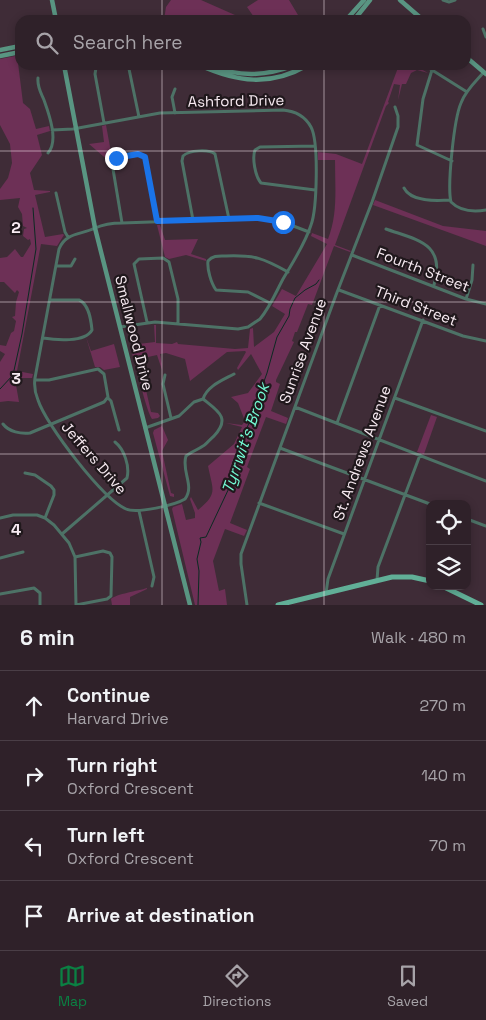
<!DOCTYPE html>
<html lang="en">
<head>
<meta charset="utf-8">
<style>
  body { margin:0; font-family:"Space Grotesk",sans-serif; background:#3b2e35; color:#f1f3f6 }
  .controls { position:absolute; right:15px; bottom:15px; display:grid; overflow:hidden; border-radius:10px; box-shadow:0 2px 8px #0003 }
  .controls button { width:45px; height:45px; display:grid; place-items:center; padding:0; border:0; border-bottom:1px solid #4a3e46; background:#2f2129; color:#f1f3f6; font:25px sans-serif }
  .stop { position:absolute; width:15px; height:15px; margin:-11px; border:4px solid #1a73e8; border-radius:50%; background:#fff }
  .stop.end { background:#1a73e8; border-color:#fff; box-shadow:0 1px 5px #0008 }
  .list { margin:0; padding:0; list-style:none }
  h2 { display:flex; justify-content:space-between; align-items:center; height:65px; margin:0; padding:0 20px; font-size:21px }
  h2 small { font-size:16px; font-weight:400; color:#a7a3a8 }
  .list li { display:grid; grid-template-columns:32px 1fr auto; gap:15px; align-items:center; box-sizing:border-box; height:70px; padding:0 20px; border-top:1px solid #4a3e46 }
  .list b { display:block; font-size:19px; white-space:nowrap }
  .list p { margin:0; font-size:16px; white-space:nowrap; color:#a7a3a8 }
  .list em { font-size:16px; font-style:normal; color:#a7a3a8 }
  .icon { flex:none; width:28px; height:28px; fill:none; stroke:currentColor; stroke-width:2; stroke-linecap:round; stroke-linejoin:round }
  .map { position:relative; flex:none; width:486px; height:605px; overflow:hidden }
  .search { position:absolute; background:#2f2129; box-shadow:0 2px 8px #0003; left:15px; right:15px; top:15px; height:55px; display:flex; align-items:center; gap:12px; box-sizing:border-box; padding:0 18px; border-radius:15px; color:#a7a3a8; font-size:19px }
  .sheet { height:345px; background:#2f2129 }
  nav { display:flex; justify-content:space-around; align-items:center; box-sizing:border-box; height:70px; border-top:1px solid #4a3e46; background:#2f2129; font-size:14px; color:#a7a3a8 }
  nav a { display:grid; justify-items:center; gap:2px }
  nav .on { color:#0b8043 }
  .map>svg:first-child { display:block }
</style>
</head>
<body>
<div class="map">
<svg width="486" height="605" viewBox="0 0 486 605">
  <rect width="100%" height="100%" fill="#3f2c37"/>
  <path fill="#6d3056" d="M171,0H201L244,19V20H164L166,7Z
    M258,0H289L301,20H256L247,7Z
    M20,55V62L18,63L23,103L30,109L36,129L49,126L50,131L37,135L42,155L30,173L34,190L50,191V192L35,195L45,237L63,234L64,235L57,246L41,244L17,371L33,374L32,378H17L16,385L19,402L8,401L0,402V362L5,354L0,351V345L6,346L11,333L14,331L16,321L12,317L15,316L16,302L19,292L17,290L15,293L4,282H0V258L7,257L15,249L21,257H23L31,244L30,239L28,240L23,236L24,229L27,228L23,226L22,214L18,207L20,198L0,200V189L8,178L12,163L10,144L0,125V59Z
    M399,65H401L400,70L421,69L428,73L417,70L411,73L406,84H402L398,100L400,85L394,84L388,102L389,103L386,106L335,245L351,251L350,252L334,246L312,305L308,304L297,332H295L292,341L294,342L276,380V382L280,384L271,411L288,418L286,424L266,417L247,467L250,469L230,523L247,530L244,536L225,529L213,561L219,591L225,589L227,605H195L172,509L173,507L182,504L186,520L195,518V513L190,499L191,497L198,510C218,493 213,491 208,466L234,444L242,427L226,423L242,425L245,421L238,403L231,397L248,393L262,374L251,354L238,370L237,368L246,352L245,351L227,352L190,381L185,359L166,353L160,354L162,364V370L157,355L148,357L141,368L151,412L158,413L160,416L158,418L152,419C147,412 136,370 137,361H134L130,345L155,342L154,325H156V343L172,344L177,342L178,344L235,349L248,348L250,329L253,328L254,347L274,332L285,314L272,306L282,289L296,296L327,244L311,236L312,233L328,239C338,214 335,187 335,160H318V152L336,154L362,164Z
    M106,125L112,158L110,162L89,144L104,142L102,126Z
    M375,200L443,226L486,231V246L373,205Z
    M157,225H160L165,240L198,239L191,254L206,259V261L186,255L169,259L165,257Z
    M86,337L91,351L114,344L120,367L104,370L100,367H95Z
    M431,415L437,417L424,454L417,452Z
    M162,426L168,440L162,451L171,493L174,494V497L170,496L153,433L154,430Z
    M147,588V589L130,597V605H112L111,599C116,594 138,591 147,588Z"/>
  <g fill="none" stroke-linecap="round" stroke-linejoin="round">
    <path stroke="#0b2a22" stroke-width="1" d="M0,389L13,375L22,334L36,249L33,208
      M198,605L199,571L197,559L201,542L200,538L206,537L230,486L229,480L233,462L249,423L267,373L277,337L289,316L290,309L295,298L305,290L316,284L319,280"/>
    <path stroke="#4d7266" stroke-width="3" d="M443,0L449,2L455,0
      M483,29L486,37
      M424,65L432,70
      M484,72C476,81 465,91 461,103C454,119 447,186 451,202C460,211 474,212 486,210
      M38,78C37,87 41,93 44,100C49,114 59,141 48,153
      M175,113L172,97L175,89
      M104,123L95,74L96,68C104,64 122,63 129,69L139,117
      M52,130L73,129L160,113L283,110C294,111 305,116 311,127C319,142 317,209 311,225C305,244 293,262 283,279C276,292 270,307 260,319L248,327L238,329L155,322L120,327
      M315,146L260,147L255,150C252,158 255,176 261,183L315,190
      M452,161L417,145L423,99L432,70L467,92
      M404,188C411,202 436,201 450,200
      M56,193L65,232L68,237
      M193,220L182,161L183,156C189,150 209,149 215,154L229,219
      M122,223L112,163C117,154 139,150 146,158L157,221
      M386,229C417,240 446,243 434,285
      M352,255L466,299L486,304
      M56,266H71L75,259
      M339,290L463,336L486,341
      M466,299L472,280L473,265
      M270,303L248,292L216,290C211,283 207,269 208,261C213,255 219,256 226,256C255,255 263,258 288,272
      M147,322L134,264L139,259L163,258L169,262L178,299V324
      M43,338C55,340 85,343 92,330C91,320 89,304 79,300H50
      M165,375L163,384L171,418
      M108,398L111,401L119,430
      M395,398L486,431
      M203,399C207,386 223,380 234,374
      M295,407L486,481
      M337,423L380,305
      M3,424C9,432 21,434 30,433L104,402L108,397L104,374L98,369L49,380H35
      M145,428L179,416L194,402L203,399C218,411 231,418 214,436C210,439 207,444 203,446C197,450 191,452 186,456C181,471 195,486 185,499C175,505 137,514 126,509C103,499 46,425 38,400C35,393 34,385 35,378L59,249C66,232 81,235 95,228C104,224 112,223 122,223L263,218L283,222L309,232
      M280,448L430,504
      M25,473L35,475L51,486L54,490V495L45,518
      M259,503L344,534
      M139,511L154,577L152,586
      M0,518L13,515H37L45,518L54,525L69,543L75,557L76,605
      M467,519L486,526
      M62,534L127,478C130,466 124,449 115,442
      M75,557L103,551L110,553L112,557L111,596L107,599L76,605
      M0,558L23,552
      M377,580L378,567L420,455
      M326,593L328,579L423,320
      M0,594L34,588L40,593V605
      M247,605L241,564V554L336,295L372,202L398,127V116L395,107"/>
    <path stroke="#599582" stroke-width="4.5" d="M52,0L56,20
      M400,0L423,20
      M346,20L364,0
      M354,20L370,0
      M0,50L20,46
      M0,56L20,52
      M466,57L486,74
      M64,65L95,228L190,605
      M199,65C237,82 270,87 308,65
      M211,65C239,78 267,76 295,65"/>
    <path stroke="#61af97" stroke-width="5" d="M442,586L481,605
      M278,605L392,577H412L430,581"/>
  </g>
  <g fill="none" stroke-linecap="round" stroke-linejoin="round">
    <path stroke="#1a73e8" stroke-width="6" d="M116,158L138,154L145,157L157,221L258,218L283,222"/>
  </g>
  <path fill="none" stroke="#f7eaf1" stroke-width="1" stroke-opacity="0.55" d="M162,0V20M324,0V20M162,65V605M324,65V605M0,151H486M0,302H486M0,454H486"/>
  <g text-anchor="middle" stroke-width="4.5" stroke-linejoin="round" paint-order="stroke">
    <g font-size="15" fill="#f7eaf1" stroke="#20181c">
      <text transform="translate(236 101) rotate(-1)" y="5">Ashford Drive</text>
      <text transform="translate(423 270) rotate(21)" y="5">Fourth Street</text>
      <text transform="translate(416 306) rotate(21)" y="5">Third Street</text>
      <text transform="translate(134 333) rotate(76)" y="5">Smallwood Drive</text>
      <text transform="translate(303 351) rotate(-70)" y="5">Sunrise Avenue</text>
      <text transform="translate(362 453) rotate(-70)" y="5">St. Andrews Avenue</text>
      <text transform="translate(94 458) rotate(49)" y="5">Jeffers Drive</text>
    </g>
    <g font-size="16" font-style="italic" fill="#73fad4" stroke="#20181c">
      <text transform="translate(245 438) rotate(-71)" y="6">Tyrrwit's Brook</text>
    </g>
  </g>
  <g font-size="16" text-anchor="middle" font-weight="bold" fill="#f7eaf1" stroke="#20181c" stroke-width="4.5" stroke-linejoin="round" paint-order="stroke">
    <text x="16" y="233">2</text>
    <text x="16" y="384">3</text>
    <text x="16" y="535">4</text>
  </g>
</svg>
<div class="controls">
<button><svg class="icon" aria-label="locate" viewBox="0 0 24 24"><circle cx="12" cy="12" r="6"/><path d="M12 2v4M12 18v4M2 12h4M18 12h4"/></svg></button>
<button><svg class="icon" aria-label="layers" viewBox="0 0 24 24"><path d="M12 4l9 5-9 5-9-5zM3 14l9 5 9-5"/></svg></button>
</div>
<div class="stop" style="left:283px;top:222px"></div>
<div class="stop end" style="left:116px;top:158px"></div>
<div class="search"><svg class="icon" aria-label="search" viewBox="0 0 24 24"><circle cx="10" cy="10" r="6"/><path d="M15 15l6 6"/></svg>Search here</div>
</div>
<section class="sheet">
<h2>6 min<small>Walk · 480 m</small></h2>
<ul class="list">
<li><svg class="icon" aria-label="ahead" viewBox="0 0 24 24"><path d="M12 20V5M6 11l6-6 6 6"/></svg><div><b>Continue</b><p>Harvard Drive</p></div><em>270 m</em></li>
<li><svg class="icon" aria-label="right" viewBox="0 0 24 24"><path d="M7 20v-9h11M14 6l5 5-5 5"/></svg><div><b>Turn right</b><p>Oxford Crescent</p></div><em>140 m</em></li>
<li><svg class="icon" aria-label="left" viewBox="0 0 24 24"><path d="M17 20v-9H6M10 6l-5 5 5 5"/></svg><div><b>Turn left</b><p>Oxford Crescent</p></div><em>70 m</em></li>
<li><svg class="icon" aria-label="arrive" viewBox="0 0 24 24"><path d="M6 21V4h12l-3 4 3 4H6"/></svg><div><b>Arrive at destination</b></div></li>
</ul>
</section>
<nav>
<a class="on"><svg class="icon" aria-label="map" viewBox="0 0 24 24"><path d="M3 6l6-2 6 2 6-2v14l-6 2-6-2-6 2zM9 4v14M15 6v14"/></svg>Map</a>
<a><svg class="icon" aria-label="directions" viewBox="0 0 24 24"><path d="M12 3l9 9-9 9-9-9zM9 14v-3h6M13 9l2 2-2 2"/></svg>Directions</a>
<a><svg class="icon" aria-label="saved" viewBox="0 0 24 24"><path d="M7 4h10v16l-5-4-5 4z"/></svg>Saved</a>
</nav>
</body>
</html>
